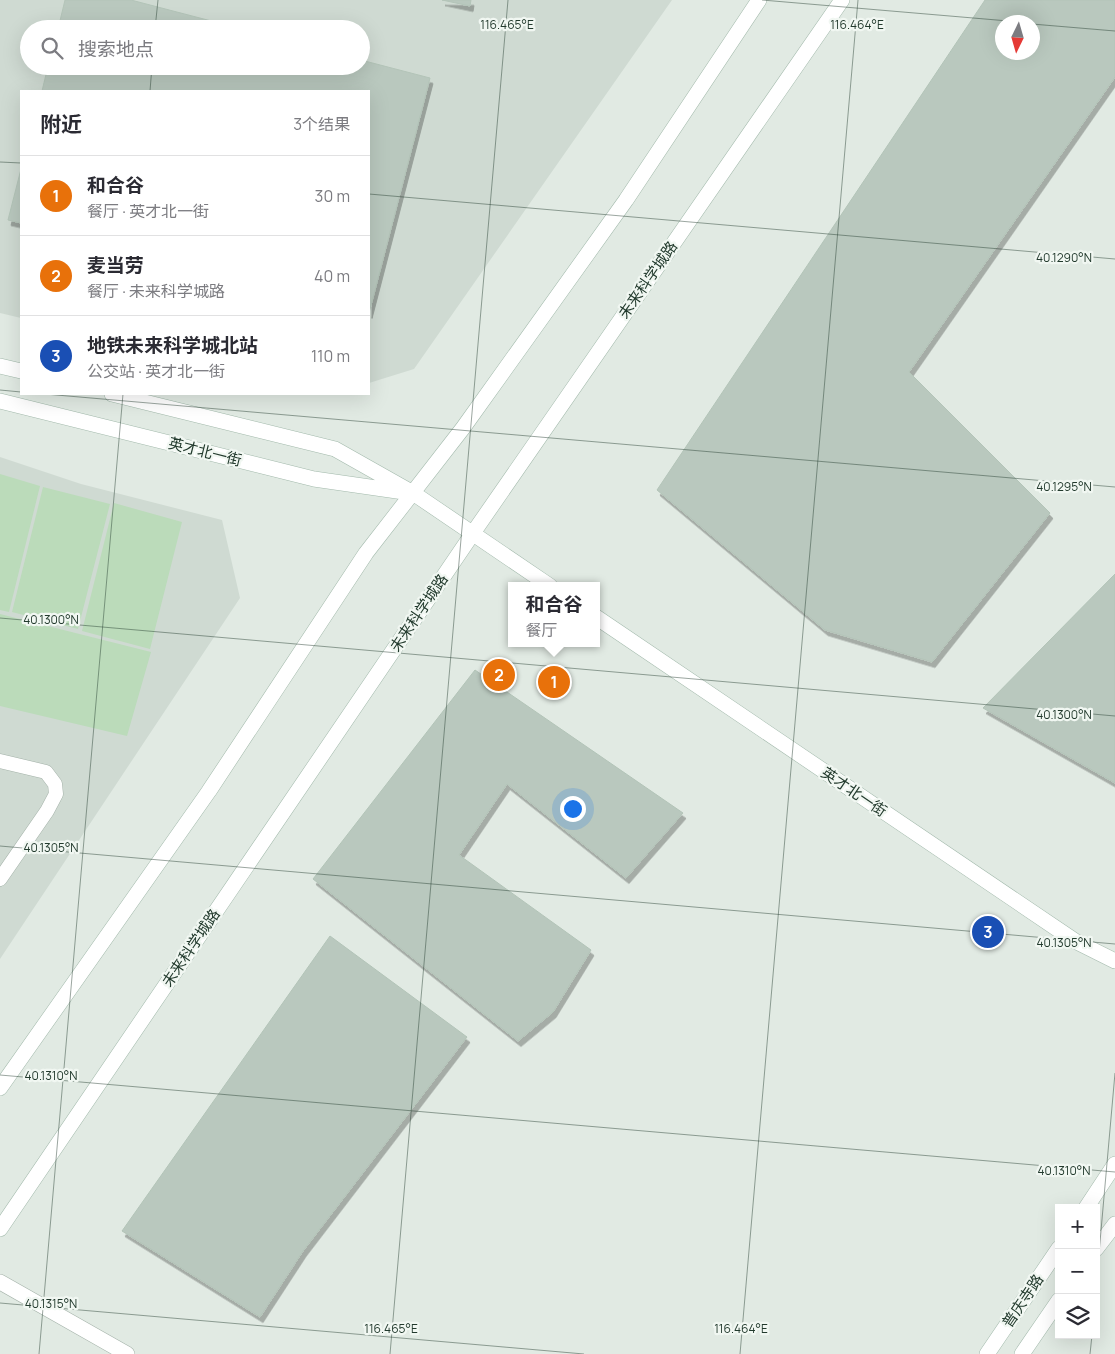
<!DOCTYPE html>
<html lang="zh">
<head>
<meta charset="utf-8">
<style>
  body { margin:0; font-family:Manrope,"Noto Sans SC",sans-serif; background:#f2f2f3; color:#2b2b33 }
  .controls { position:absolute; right:15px; bottom:15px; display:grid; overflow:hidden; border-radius:0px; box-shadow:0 5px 20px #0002 }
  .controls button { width:45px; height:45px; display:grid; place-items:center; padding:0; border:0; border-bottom:1px solid #e1e1e2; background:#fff; color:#2b2b33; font:25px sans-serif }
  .compass { position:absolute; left:995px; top:15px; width:45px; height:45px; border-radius:50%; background:#fff; box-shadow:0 5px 20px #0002; rotate:185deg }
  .you { position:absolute; left:572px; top:808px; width:18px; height:18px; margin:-12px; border:4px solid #fff; border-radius:50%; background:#1a73e8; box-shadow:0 0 0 8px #1a73e833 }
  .badge { display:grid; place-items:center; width:32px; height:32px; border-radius:50%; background:#b45309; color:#fff; font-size:16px; font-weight:700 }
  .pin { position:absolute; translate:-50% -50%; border:2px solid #fff; box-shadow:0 1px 5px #0006 }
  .popup { position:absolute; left:508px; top:582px; width:92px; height:65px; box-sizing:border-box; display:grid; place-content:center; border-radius:0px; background:#fff; filter:drop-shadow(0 1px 4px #0005); font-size:16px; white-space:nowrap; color:#7c7c81 }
  .popup b { font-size:19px; color:#2b2b33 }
  .popup::after { content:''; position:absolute; left:50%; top:100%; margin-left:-10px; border:10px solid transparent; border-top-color:#fff }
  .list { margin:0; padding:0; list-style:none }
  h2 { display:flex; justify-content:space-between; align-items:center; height:65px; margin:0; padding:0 20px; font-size:21px }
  h2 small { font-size:16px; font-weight:400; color:#7c7c81 }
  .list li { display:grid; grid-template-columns:32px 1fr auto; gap:15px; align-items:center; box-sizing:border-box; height:80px; padding:0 20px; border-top:1px solid #e1e1e2 }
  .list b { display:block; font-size:19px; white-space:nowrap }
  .list p { margin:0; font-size:16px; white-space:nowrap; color:#7c7c81 }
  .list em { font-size:16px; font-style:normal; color:#7c7c81 }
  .icon { flex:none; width:28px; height:28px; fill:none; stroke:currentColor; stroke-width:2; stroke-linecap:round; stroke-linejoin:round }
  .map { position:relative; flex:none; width:1115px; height:1354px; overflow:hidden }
  .search { position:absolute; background:#fff; box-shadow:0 5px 20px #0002; left:20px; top:20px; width:350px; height:55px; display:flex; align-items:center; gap:12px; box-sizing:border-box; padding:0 18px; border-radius:28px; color:#7c7c81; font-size:19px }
  .panel { position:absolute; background:#fff; box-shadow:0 5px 20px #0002; left:20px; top:90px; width:350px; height:305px; border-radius:0px }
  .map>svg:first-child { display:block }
</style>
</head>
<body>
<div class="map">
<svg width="1115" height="1354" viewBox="0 0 1115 1354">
  <defs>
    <filter id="shadow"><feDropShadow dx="3" dy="5.5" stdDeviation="0" flood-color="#0004"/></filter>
  </defs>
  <rect width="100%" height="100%" fill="#e1eae3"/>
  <path fill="#cfdad2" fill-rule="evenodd" d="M0,0H672L414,369L369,383V91H21V318L0,313ZM29,29H361V66H29Z
    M0,457L81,484L222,520L240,598L0,959Z"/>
  <path fill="#bbdbba" d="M0,474L40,486L9,612L0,610Z
    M43,487L110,504L78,629L12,612Z
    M114,503L182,522L150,649L82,631Z
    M0,614L151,652L127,736L0,706Z"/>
  <path fill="#b9c8be" stroke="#b3c4b8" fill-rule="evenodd" filter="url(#shadow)" d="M65,0H131L242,29H58Z
    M442,0H471L470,6Z
    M985,0H1115V77L909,372L1050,513L932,662L825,630L657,490ZM1002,22H1032V52H1002Z
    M361,60L430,78L369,313V91H42L48,66H361Z
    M21,169V223L8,220Z
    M1115,574V783L983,708Z
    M475,670L683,813L626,878L507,784L459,855L591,950L553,1012L518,1041L313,879Z
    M330,936L467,1037L303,1251L260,1317L122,1231Z"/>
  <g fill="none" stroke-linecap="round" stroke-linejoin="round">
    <g stroke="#a4b2a9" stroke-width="15">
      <path id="lane" d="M0,761L46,772L55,784L56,794L47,811L0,879"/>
    </g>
    <g stroke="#a4b2a9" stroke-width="16">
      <path id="street" d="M0,1282L127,1354"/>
    </g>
    <g stroke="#a2b9ab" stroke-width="16">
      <path id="secondary" d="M0,366L21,371
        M112,394L335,449L413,493L550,586
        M0,401L314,479L404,492
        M596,617L1075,941L1115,961
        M0,1088L209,791L366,553L463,428L626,200L759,0
        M1086,1208L1115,1164
        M0,1229L473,533L842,0
        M1096,1249L1115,1224
        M987,1354L1059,1248
        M1022,1354L1059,1300"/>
    </g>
    <use href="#lane" stroke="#fff" stroke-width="14"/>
    <use href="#street" stroke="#fff" stroke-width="15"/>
    <use href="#secondary" stroke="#fff" stroke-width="15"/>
  </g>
  <path fill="none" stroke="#223a2d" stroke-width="1" stroke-opacity="0.45" d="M762,0L1020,22M1032,24L1115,31M155,29L158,0M150,91L152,66M0,162L21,163M369,194L1115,259M0,390L21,392M45,394L1115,487M0,618L1115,716M0,846L1115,944M0,1075L1115,1172M1096,1287L1115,1073M0,1303L584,1354M39,1354L123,394M390,1354L508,0M740,1354L858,0M1090,1354L1092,1335"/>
  <g text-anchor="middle" stroke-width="4.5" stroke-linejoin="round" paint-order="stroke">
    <g font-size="15" fill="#223a2d" stroke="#f1f7f2">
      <text transform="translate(648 280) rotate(-55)" y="5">未来科学城路</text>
      <text transform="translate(205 452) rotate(14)" y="5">英才北一街</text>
      <text transform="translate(419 613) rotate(-56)" y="5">未来科学城路</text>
      <text transform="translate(854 792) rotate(34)" y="5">英才北一街</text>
      <text transform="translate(191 948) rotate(-56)" y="5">未来科学城路</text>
      <text transform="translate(1023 1301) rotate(-56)" y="5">普庆寺路</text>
    </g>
  </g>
  <g font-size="12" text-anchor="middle" fill="#223a2d" stroke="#f1f7f2" stroke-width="4.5" stroke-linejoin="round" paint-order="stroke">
    <text x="507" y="29">116.465°E</text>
    <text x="857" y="29">116.464°E</text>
    <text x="1064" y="262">40.1290°N</text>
    <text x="1064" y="491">40.1295°N</text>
    <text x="51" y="624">40.1300°N</text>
    <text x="1064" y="719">40.1300°N</text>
    <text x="51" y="852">40.1305°N</text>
    <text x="1064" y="947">40.1305°N</text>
    <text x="51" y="1080">40.1310°N</text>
    <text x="1064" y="1175">40.1310°N</text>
    <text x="51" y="1308">40.1315°N</text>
    <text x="391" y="1333">116.465°E</text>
    <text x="741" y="1333">116.464°E</text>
  </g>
</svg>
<div class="controls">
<button>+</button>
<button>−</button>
<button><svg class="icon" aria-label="layers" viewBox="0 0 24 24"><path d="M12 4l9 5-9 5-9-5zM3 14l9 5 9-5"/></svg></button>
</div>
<svg class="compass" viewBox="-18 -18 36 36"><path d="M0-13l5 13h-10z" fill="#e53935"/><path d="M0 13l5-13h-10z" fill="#7c7c81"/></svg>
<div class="you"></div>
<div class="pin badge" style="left:554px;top:682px;background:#e8710a">1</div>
<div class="popup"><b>和合谷</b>餐厅</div>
<div class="pin badge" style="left:499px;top:675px;background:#e8710a">2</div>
<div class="pin badge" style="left:988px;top:932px;background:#1a4fb4">3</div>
<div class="search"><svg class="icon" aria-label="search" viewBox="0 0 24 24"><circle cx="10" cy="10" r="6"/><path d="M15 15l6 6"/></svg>搜索地点</div>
<section class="panel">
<h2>附近<small>3个结果</small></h2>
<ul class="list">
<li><span class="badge" style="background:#e8710a">1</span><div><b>和合谷</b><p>餐厅 · 英才北一街</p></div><em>30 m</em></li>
<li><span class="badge" style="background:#e8710a">2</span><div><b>麦当劳</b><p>餐厅 · 未来科学城路</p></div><em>40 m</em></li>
<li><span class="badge" style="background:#1a4fb4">3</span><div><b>地铁未来科学城北站</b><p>公交站 · 英才北一街</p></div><em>110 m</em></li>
</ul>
</section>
</div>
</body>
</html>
